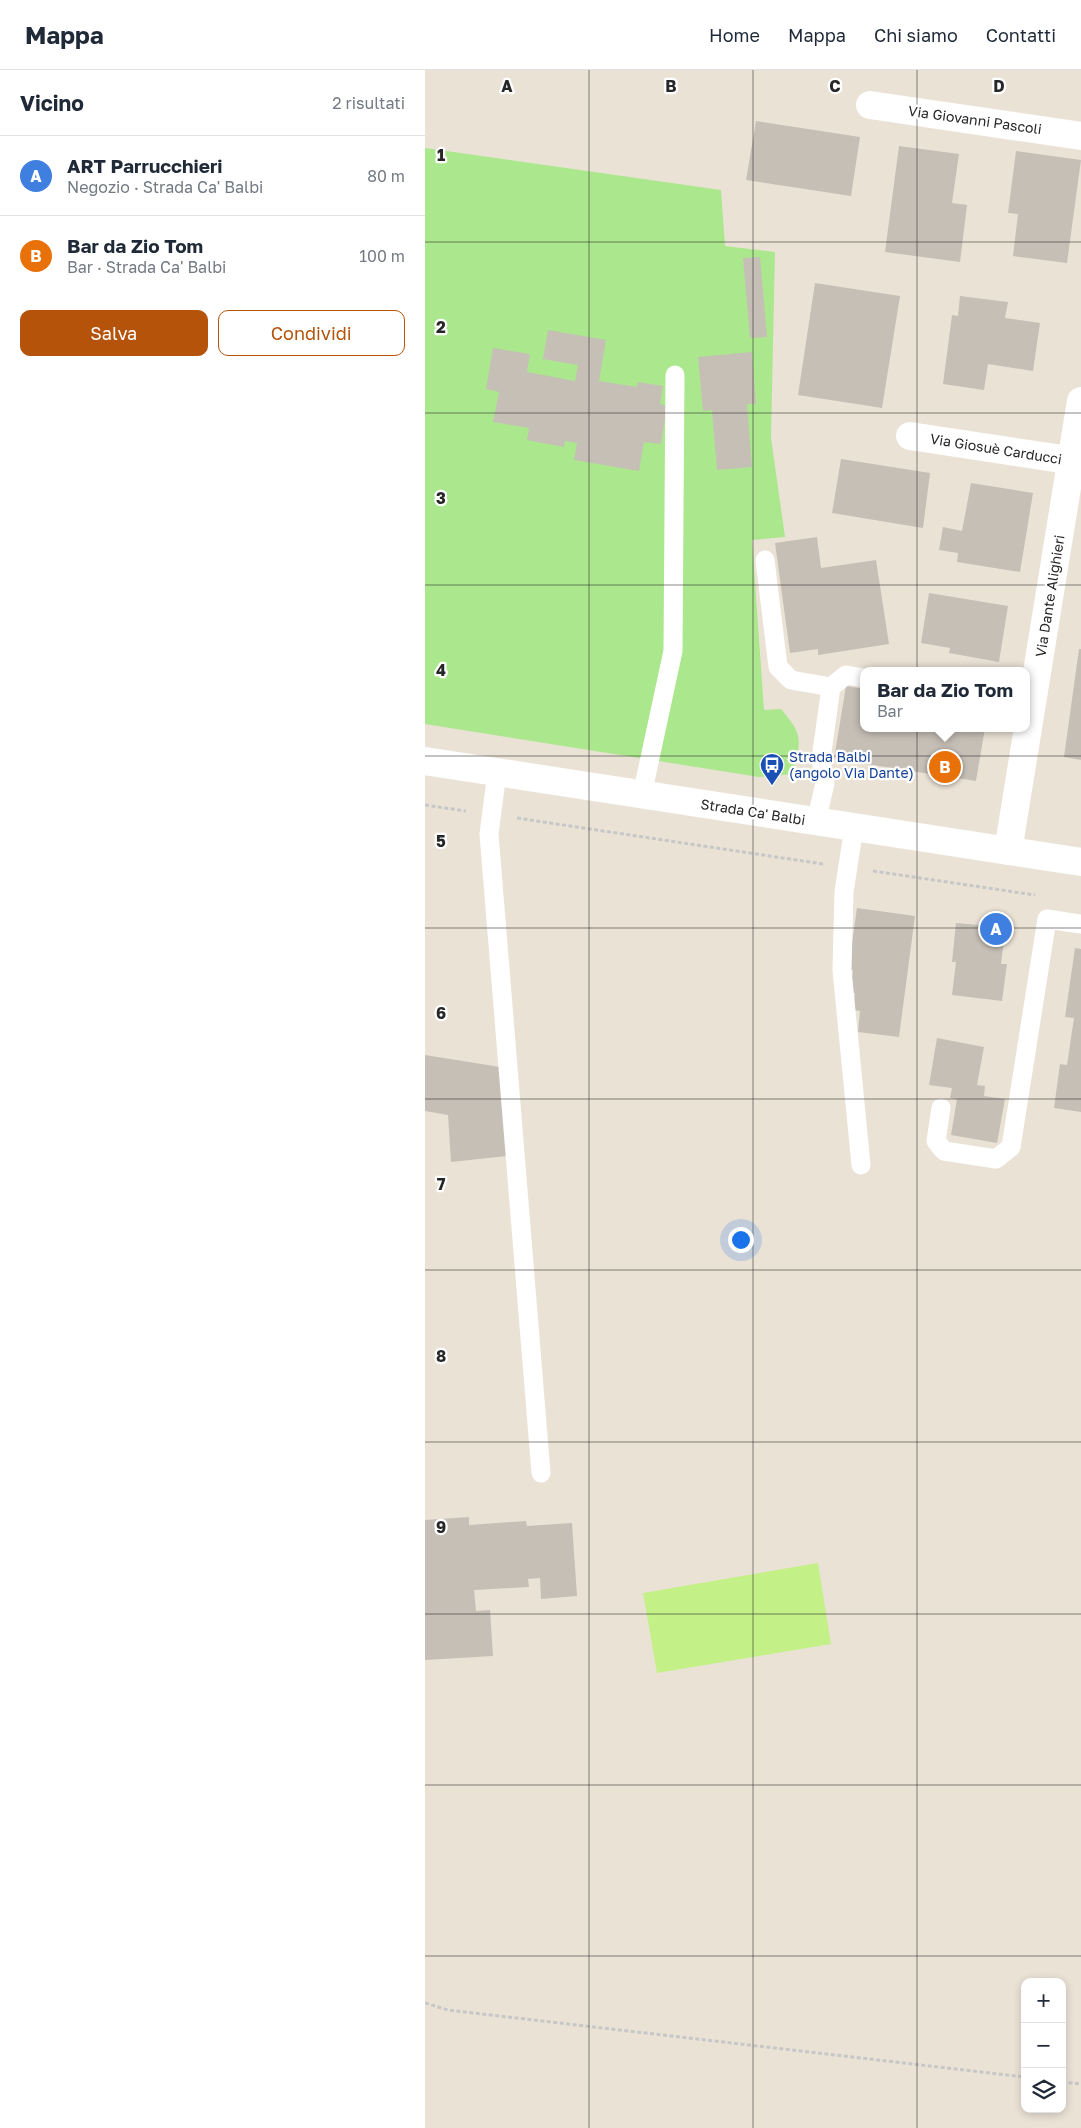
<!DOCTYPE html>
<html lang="it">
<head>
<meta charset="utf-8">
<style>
  body { margin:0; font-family:"Golos Text",sans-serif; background:#f2f2f3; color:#1f2937 }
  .controls { position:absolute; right:15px; bottom:15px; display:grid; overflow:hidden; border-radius:10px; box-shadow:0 2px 8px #0003 }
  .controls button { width:45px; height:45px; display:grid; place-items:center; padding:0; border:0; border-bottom:1px solid #e0e1e3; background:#fff; color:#1f2937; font:25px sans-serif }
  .you { position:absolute; left:315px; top:1169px; width:18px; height:18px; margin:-12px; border:4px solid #fff; border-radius:50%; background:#1a73e8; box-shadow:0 0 0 8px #1a73e833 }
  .badge { display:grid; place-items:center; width:32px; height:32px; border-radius:50%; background:#b45309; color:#fff; font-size:16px; font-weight:700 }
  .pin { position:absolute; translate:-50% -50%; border:2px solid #fff; box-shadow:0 1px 5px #0006 }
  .popup { position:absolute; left:435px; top:597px; width:170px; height:65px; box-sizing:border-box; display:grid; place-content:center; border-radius:10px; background:#fff; filter:drop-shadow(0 1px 4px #0005); font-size:16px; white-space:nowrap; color:#747a83 }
  .popup b { font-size:19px; color:#1f2937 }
  .popup::after { content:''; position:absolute; left:50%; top:100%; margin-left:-10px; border:10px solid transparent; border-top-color:#fff }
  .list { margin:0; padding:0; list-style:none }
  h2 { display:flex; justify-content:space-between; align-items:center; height:65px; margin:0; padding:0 20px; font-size:21px }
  h2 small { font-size:16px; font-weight:400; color:#747a83 }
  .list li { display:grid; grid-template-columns:32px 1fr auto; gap:15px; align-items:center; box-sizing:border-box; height:80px; padding:0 20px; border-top:1px solid #e0e1e3 }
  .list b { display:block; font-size:19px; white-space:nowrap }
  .list p { margin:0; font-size:16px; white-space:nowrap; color:#747a83 }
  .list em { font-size:16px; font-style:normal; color:#747a83 }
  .actions { display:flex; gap:10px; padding:15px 20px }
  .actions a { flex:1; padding:11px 0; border:1px solid #b45309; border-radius:10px; text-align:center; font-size:18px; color:#b45309 }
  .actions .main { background:#b45309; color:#fff }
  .icon { flex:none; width:28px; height:28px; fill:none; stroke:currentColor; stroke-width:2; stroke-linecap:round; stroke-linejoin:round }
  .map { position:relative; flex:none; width:656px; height:2058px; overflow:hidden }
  header { display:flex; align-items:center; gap:30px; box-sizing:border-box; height:70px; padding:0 25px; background:#fff; border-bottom:1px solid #e0e1e3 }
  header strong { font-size:24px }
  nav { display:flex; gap:28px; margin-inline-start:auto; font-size:18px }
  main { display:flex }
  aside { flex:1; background:#fff }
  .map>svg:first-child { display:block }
</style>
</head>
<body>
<header>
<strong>Mappa</strong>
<nav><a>Home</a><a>Mappa</a><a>Chi siamo</a><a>Contatti</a></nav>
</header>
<main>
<aside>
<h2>Vicino<small>2 risultati</small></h2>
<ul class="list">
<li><span class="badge" style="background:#3f7fe0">A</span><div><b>ART Parrucchieri</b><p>Negozio · Strada Ca' Balbi</p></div><em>80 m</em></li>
<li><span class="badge" style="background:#e8710a">B</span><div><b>Bar da Zio Tom</b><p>Bar · Strada Ca' Balbi</p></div><em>100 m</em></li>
</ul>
<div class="actions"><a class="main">Salva</a><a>Condividi</a></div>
</aside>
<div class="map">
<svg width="656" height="2058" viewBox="0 0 656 2058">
  <rect width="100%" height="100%" fill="#ebe2d6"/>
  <path fill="#abe78d" d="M0,78L296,120L300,176L350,182L346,368L360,467L327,470L339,640L356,639C380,667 375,670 368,704L334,707L0,654Z"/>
  <path fill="#c3f087" d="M393,1493L406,1574L232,1603L218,1523Z"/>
  <path fill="#c6bfb6" d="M331,51L435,67L426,126L321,110Z
    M474,76L534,84L527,133L542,135L535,192L460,182Z
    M591,81L656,90L642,193L588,186L593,144L583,143Z
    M335,187L342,267L325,268L318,188Z
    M390,213L475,226L457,338L373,325Z
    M535,226L583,232L580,248L615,253L608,301L563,294L559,320L518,314L527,245L533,246Z
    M123,260L181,270L174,311L212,317L213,312L238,316L235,334L242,336L236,374L219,372L214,401L149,390L152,373L140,371L139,377L102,370L104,358L68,352L74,322L61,319L68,278L105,284L102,302L150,311L153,295L118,289Z
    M327,282L331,334H322L327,397L292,400L287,340L278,341L273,287Z
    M416,389L505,403L498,458L407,443Z
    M546,413L608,423L595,502L532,492L533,483L514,480L518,457L537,461Z
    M392,467L396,498L451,490L464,574L393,585V579L365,583L350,473Z
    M504,523L583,536L574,592L524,583L525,578L496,573Z
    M654,579H656V690L639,687Z
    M421,616L439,619V658H560L551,711L409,689Z
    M432,838L490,846L474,967L433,962L435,941L428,940L430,923H425L428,900H423Z
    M555,851L581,854L576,894H582L577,931L527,925L531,892H527L531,853L554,855Z
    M650,878L656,879V1042L629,1038L635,994L642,995L649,948L640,947Z
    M512,968L559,977L552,1015L560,1016L559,1026L580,1029L572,1073L526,1065L532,1029L525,1028L527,1018L504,1015Z
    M0,985L75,997L82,1086L26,1092L23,1045L0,1041Z
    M44,1447V1455L101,1451L102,1456L147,1453L152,1526L116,1529L115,1508L103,1509L104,1517L49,1520L51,1541L65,1540L68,1586L0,1590V1450Z"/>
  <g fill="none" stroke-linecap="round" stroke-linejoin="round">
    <path stroke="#c7c7c7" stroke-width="3" stroke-dasharray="4 2.5" stroke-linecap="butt" d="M0,735L41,741
      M92,748L398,794
      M448,801L610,825
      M0,1933L23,1940L600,2007
      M637,2012L656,2014"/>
    <path stroke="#fff" stroke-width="19" d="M340,490L353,597L366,610L406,617
      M72,702L64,764L116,1403
      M217,725L248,581L250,305
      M391,752L400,713L396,689L406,617L421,605L439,608
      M429,757L419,822L417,900L436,1095
      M516,1038L511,1071L519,1081L571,1089L586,1077L622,849L656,854"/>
    <path stroke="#fff" stroke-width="28" d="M445,35L656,66
      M485,366L656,392
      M583,781L656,331"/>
    <path stroke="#fff" stroke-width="28" d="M0,691L656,792"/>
  </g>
  <path fill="none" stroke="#272727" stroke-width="1" stroke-opacity="0.55" d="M164,0V2058M328,0V2058M492,0V2058M0,172H656M0,343H656M0,515H656M0,686H656M0,858H656M0,1029H656M0,1200H656M0,1372H656M0,1544H656M0,1715H656M0,1886H656"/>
  <defs>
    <g id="bus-pin" transform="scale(1.25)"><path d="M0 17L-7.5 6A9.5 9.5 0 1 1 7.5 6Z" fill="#1a4fb4" stroke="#fff"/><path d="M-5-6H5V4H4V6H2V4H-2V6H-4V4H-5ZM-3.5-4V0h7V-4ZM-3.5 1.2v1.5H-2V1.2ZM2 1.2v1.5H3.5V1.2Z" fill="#fff"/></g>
  </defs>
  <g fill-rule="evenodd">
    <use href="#bus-pin" x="347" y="695"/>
  </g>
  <g text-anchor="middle" stroke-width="4.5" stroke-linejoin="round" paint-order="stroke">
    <g font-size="14" fill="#272727" stroke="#fff">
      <text transform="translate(550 50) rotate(8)" y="5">Via Giovanni Pascoli</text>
      <text transform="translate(571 379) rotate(9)" y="5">Via Giosuè Carducci</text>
      <text transform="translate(625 526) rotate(-81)" y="5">Via Dante Alighieri</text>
      <text transform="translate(328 742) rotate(9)" y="5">Strada Ca' Balbi</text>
    </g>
    <g font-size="14" fill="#164399" stroke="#fff" text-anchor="start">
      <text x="364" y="692">Strada Balbi<tspan x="364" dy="16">(angolo Via Dante)</tspan></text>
    </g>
  </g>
  <g font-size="16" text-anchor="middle" font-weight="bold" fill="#272727" stroke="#fff" stroke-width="4.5" stroke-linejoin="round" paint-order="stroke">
    <text x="82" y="22">A</text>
    <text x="246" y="22">B</text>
    <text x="410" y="22">C</text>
    <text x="574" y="22">D</text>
    <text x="16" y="91">1</text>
    <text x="16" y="263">2</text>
    <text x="16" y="434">3</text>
    <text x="16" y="606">4</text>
    <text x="16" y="777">5</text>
    <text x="16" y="949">6</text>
    <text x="16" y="1120">7</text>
    <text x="16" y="1292">8</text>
    <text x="16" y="1463">9</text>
  </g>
</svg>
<div class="controls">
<button>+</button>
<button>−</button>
<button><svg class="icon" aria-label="layers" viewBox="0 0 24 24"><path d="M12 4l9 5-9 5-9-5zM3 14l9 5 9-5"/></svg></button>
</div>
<div class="you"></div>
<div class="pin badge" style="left:571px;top:859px;background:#3f7fe0">A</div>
<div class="pin badge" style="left:520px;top:697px;background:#e8710a">B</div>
<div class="popup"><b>Bar da Zio Tom</b>Bar</div>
</div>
</main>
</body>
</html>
